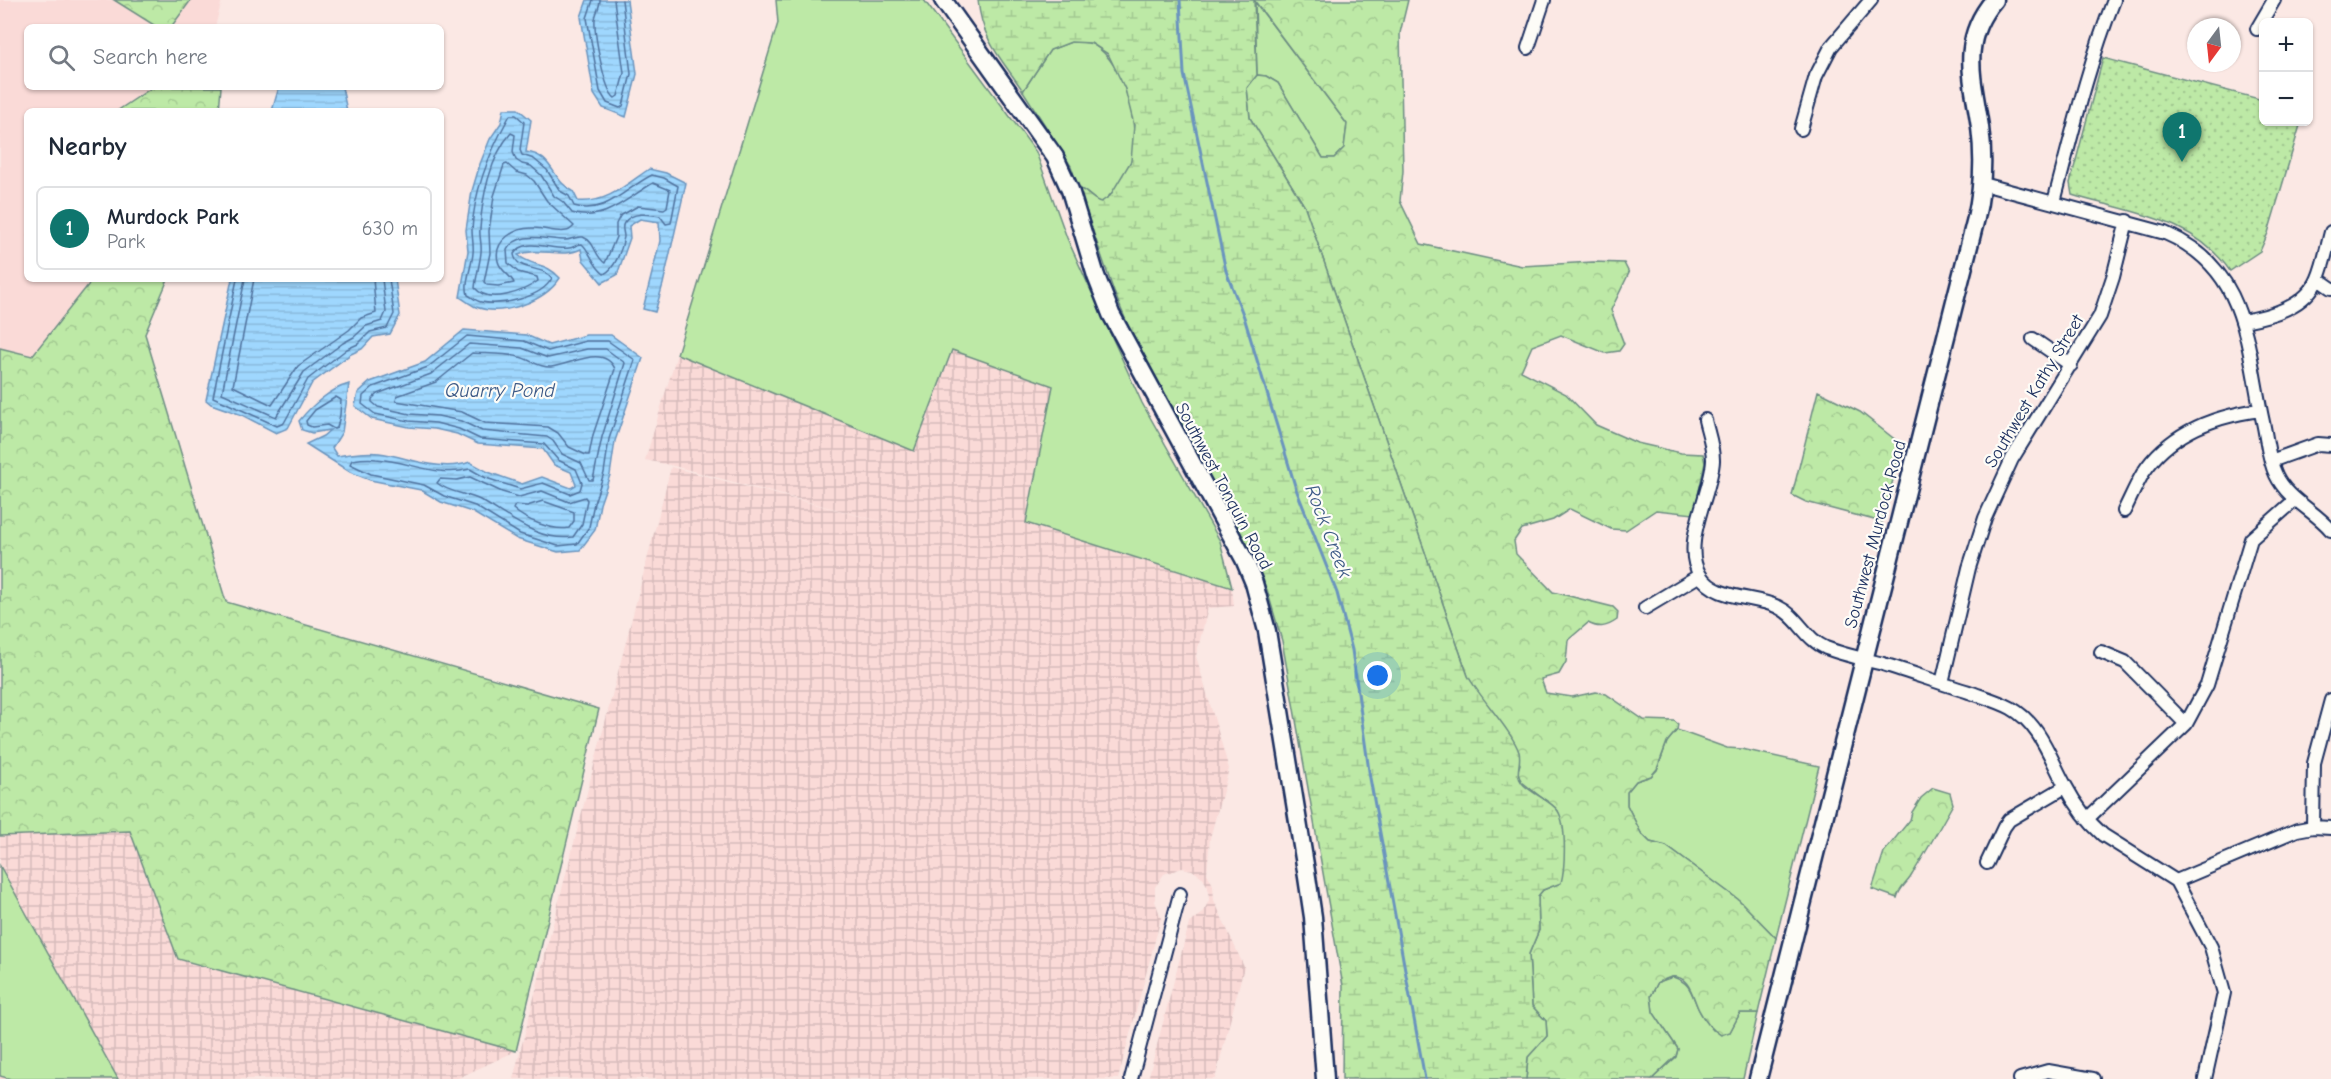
<!DOCTYPE html>
<html lang="en">
<head>
<meta charset="utf-8">
<style>
  body { margin:0; font-family:"Comic Neue",sans-serif; background:#f6f6f7; color:#1f2937 }
  .controls { position:absolute; right:18px; top:18px; display:grid; overflow:hidden; border-radius:9px; box-shadow:0 2px 4px #0004 }
  .controls button { width:54px; height:54px; display:grid; place-items:center; padding:0; border:0; border-bottom:2px solid #e0e1e3; background:#fff; color:#1f2937; font:30px sans-serif }
  .compass { position:absolute; left:2187px; top:18px; width:54px; height:54px; border-radius:50%; background:#fff; box-shadow:0 2px 4px #0004; rotate:195deg }
  .you { position:absolute; left:1378px; top:676px; width:21px; height:21px; margin:-15px; border:4px solid #fff; border-radius:50%; background:#1a73e8; box-shadow:0 0 0 9px #1a73e833 }
  .badge { display:grid; place-items:center; width:39px; height:39px; border-radius:50%; background:#0f766e; color:#fff; font-size:20px; font-weight:700 }
  .pin { position:absolute; translate:-50% -50px; filter:drop-shadow(0 2px 3px #0008) }
  .pin::after { content:''; position:absolute; top:32px; width:21px; height:18px; background:inherit; clip-path:polygon(0 0,100% 0,50% 100%) }
  .list { margin:0; padding:0; list-style:none }
  h2 { display:flex; justify-content:space-between; align-items:center; height:78px; margin:0; padding:0 24px; font-size:26px }
  h2 small { font-size:20px; font-weight:400; color:#747a83 }
  .list li { display:grid; grid-template-columns:39px 1fr auto; gap:18px; align-items:center; box-sizing:border-box; height:84px; margin:0 12px 12px; padding:0 12px; border:2px solid #e0e1e3; border-radius:9px }
  .list b { display:block; font-size:22px; white-space:nowrap }
  .list p { margin:0; font-size:20px; white-space:nowrap; color:#747a83 }
  .list em { font-size:20px; font-style:normal; color:#747a83 }
  .icon { flex:none; width:33px; height:33px; fill:none; stroke:currentColor; stroke-width:2; stroke-linecap:round; stroke-linejoin:round }
  .map { position:relative; flex:none; width:2331px; height:1079px; overflow:hidden }
  .search { position:absolute; background:#fff; box-shadow:0 2px 4px #0004; left:24px; top:24px; width:420px; height:66px; display:flex; align-items:center; gap:15px; box-sizing:border-box; padding:0 21px; border-radius:9px; color:#747a83; font-size:22px }
  .panel { position:absolute; background:#fff; box-shadow:0 2px 4px #0004; left:24px; top:108px; width:420px; height:174px; border-radius:9px }
  .map>svg:first-child { display:block }
</style>
</head>
<body>
<div class="map">
<svg width="2331" height="1079" viewBox="0 0 2331 1079">
  <defs>
    <pattern id="industrial-grid" width="8" height="8" patternUnits="userSpaceOnUse" patternTransform="scale(1.5)"><rect width="8" height="8" fill="#fadad7"/><path d="M0 4h8M4 0v8" fill="none" stroke="#d6bbbb"/></pattern>
    <pattern id="forest-crowns" width="20" height="18" patternUnits="userSpaceOnUse" patternTransform="scale(1.5)"><rect width="20" height="18" fill="#bde9a6"/><path d="M2 6a3 3 0 1 1 6 0M12 15a3 3 0 1 1 6 0" fill="none" stroke="#a2c891"/></pattern>
    <pattern id="wetland-marsh" width="20" height="14" patternUnits="userSpaceOnUse" patternTransform="scale(1.5)"><rect width="20" height="14" fill="#bde9a6"/><path d="M1 5h8M5 5V1M11 12h8M15 12V8" fill="none" stroke="#a2c891"/></pattern>
    <pattern id="park-dots" width="8" height="8" patternUnits="userSpaceOnUse" patternTransform="scale(1.5)"><rect width="8" height="8" fill="#bde9a6"/><path d="M2 2h.1M6 6h.1" fill="none" stroke="#a2c891" stroke-width="1.8" stroke-linecap="round"/></pattern>
    <pattern id="water-rules" width="6" height="5" patternUnits="userSpaceOnUse" patternTransform="scale(1.5)"><rect width="6" height="5" fill="#9fd7fe"/><path d="M0 2.5h6" fill="none" stroke="#88b9dc"/></pattern>
  </defs>
  <rect width="100%" height="100%" fill="#fbe8e4"/>
  <filter id="ink" filterUnits="userSpaceOnUse"><feTurbulence type="fractalNoise" baseFrequency=".0167" numOctaves="2"/><feDisplacementMap in="SourceGraphic" scale="12" xChannelSelector="R" yChannelSelector="G"/><feConvolveMatrix kernelMatrix="1 2 1 2 8 2 1 2 1" color-interpolation-filters="sRGB"/></filter>
  <g filter="url(#ink)">
    <path fill="#fadad7" d="M0,0H222L215,27H27V87H153L117,111H27V279H93L32,356L0,348Z"/>
    <path fill="url(#industrial-grid)" d="M952,350L1053,386L1026,523L1232,588L1234,606L1208,608L1196,656L1229,769L1210,838L1207,873L1213,885L1214,900L1244,967L1215,1079H1148L1189,924L1203,913L1209,900L1208,887L1202,877L1192,870L1182,868L1164,874L1155,887V901L1161,918L1118,1079H513L671,467L921,532L670,465L645,460L677,354L914,451Z
      M130,831L178,959L516,1051L456,1079H0V836Z"/>
    <path fill="#bde9a6" stroke="#6c8c82" stroke-width="1.5" d="M776,0H924L1036,152L1067,238L1142,403L1220,541L1232,588L1026,523L1053,386L952,350L914,451L677,354L778,23Z
      M1255,2L1347,124L1344,148L1334,158H1323L1278,83L1266,76L1257,75Z
      M1071,42C1079,42 1088,41 1094,45C1124,62 1142,130 1131,162C1126,176 1113,194 1101,203C1092,200 1088,191 1078,188L1071,166L1023,91L1050,50Z
      M1677,730L1727,748L1742,749L1819,766L1776,938L1739,900L1666,846L1650,842L1641,833L1627,805V792L1636,781L1651,776L1657,770L1667,742Z
      M0,866L118,1079H11L0,1076Z
      M1673,977C1692,983 1691,994 1699,1010C1702,1017 1708,1024 1713,1030L1730,1032L1740,1013H1758L1743,1079H1652L1676,1057L1678,1049L1653,1012L1651,996L1658,982Z"/>
    <path fill="url(#forest-crowns)" stroke="#6c8c82" stroke-width="1.5" d="M114,0H191L171,27H157Z
      M1254,0H1408L1400,33L1403,171L1400,201L1421,244L1522,266L1593,262L1624,263L1629,273L1611,310L1624,344L1619,351L1605,353L1561,335L1532,346L1521,371L1566,394L1596,425L1637,443L1681,453L1703,454L1705,463L1694,514L1656,510L1626,530L1611,529L1570,509L1553,520L1522,529L1514,541L1516,554L1553,592L1613,607L1618,612L1617,620C1607,627 1599,629 1588,623L1568,640L1566,662L1559,674L1541,679L1546,693L1572,697L1596,692L1606,694L1644,720L1674,721L1678,724L1677,730L1667,742L1657,769L1651,776L1636,781L1627,792V805L1641,833L1650,842L1666,846L1739,900L1776,938L1758,1013H1740L1730,1032L1721,1035C1711,1029 1704,1020 1699,1010C1693,999 1690,974 1671,977C1667,978 1662,981 1658,982L1651,996L1653,1012L1678,1049L1676,1056L1652,1079H1526L1528,1057L1547,1036L1546,1021L1532,1006L1529,954L1539,930L1538,896L1543,890L1560,883L1563,832L1558,811L1522,782L1517,773L1520,764L1506,730L1478,694L1468,676L1305,207L1250,118L1247,88L1257,75L1266,76L1278,83L1323,158H1334L1344,148L1347,124Z
      M153,87H221L219,111H117Z
      M93,279H168L145,334L226,602L599,709L516,1051L178,959L130,831L0,836V348L32,356Z
      M1818,391L1860,412L1902,445L1882,522L1806,502L1792,495Z
      M1933,788L1950,793L1953,804C1939,829 1925,854 1910,878C1905,885 1899,889 1897,898L1872,889L1884,852L1910,820L1912,812L1921,798Z"/>
    <path fill="url(#wetland-marsh)" stroke="#6c8c82" stroke-width="1.5" d="M978,0H1254L1257,75L1247,88L1250,118L1305,207L1468,676C1480,698 1512,731 1519,752C1522,763 1514,773 1522,783C1530,793 1552,801 1558,811C1567,825 1565,868 1561,883L1543,890L1538,896L1539,930L1529,954L1532,1006L1546,1021L1547,1036L1528,1057L1526,1079H1342L1343,986L1282,641L1267,590L1249,551L1135,342L1114,292L1078,188C1088,191 1092,200 1101,202L1110,196L1131,161L1134,125L1125,89L1108,54L1091,43L1071,42L1050,50L1023,91C1001,58 982,41 978,0Z"/>
    <path fill="url(#park-dots)" stroke="#6c8c82" stroke-width="1.5" d="M2103,58L2263,100L2264,122H2301L2268,233L2260,251L2230,271C2201,229 2156,217 2109,205C2097,202 2084,199 2072,195L2070,183Z"/>
    <path fill="url(#water-rules)" stroke="#6a94be" stroke-width="1.5" d="M587,0H627L637,74L626,117L603,108L594,94L581,17Z
      M279,87H342L347,111H272Z
      M504,109H518L531,120L526,152C554,155 552,182 573,191L578,201C606,204 627,184 649,169L666,173L686,183L663,284L655,312L643,309L660,241L659,222L640,219L629,226L630,238L617,275L602,283L583,260L581,249C561,259 539,246 518,255C532,267 546,262 560,278C545,301 504,317 476,307C471,305 465,300 460,297L468,251L466,230L472,191L480,164L490,139L501,123Z
      M232,279H395L400,315L390,334L373,337L362,349L351,354L312,383L288,428L276,433L242,415L211,404L206,400Z
      M464,330L526,335L549,345L586,335H611L643,358L615,441L610,475L600,504L595,530L580,550L558,552L517,539L472,512L441,502L421,490L370,480L350,472L306,444L323,436L330,430L312,433L302,430L299,421C311,406 330,389 349,384L342,432L332,448L337,456C350,454 365,451 379,453C409,457 440,473 470,462L488,472L522,484L542,477L571,488L576,485L571,472L554,465L543,449L478,444L457,434L435,429L409,427L372,419L355,406L358,393L370,382L425,362Z"/>
    <g fill="none" stroke-linecap="round" stroke-linejoin="round">
      <path stroke="#50729e" stroke-width="1.5" d="M593,0L587,18L600,91L607,103L620,108L623,106L631,74L622,0
        M600,0C600,7 596,12 595,19C594,33 604,91 615,98L618,96L624,73L614,0
        M510,115H516L524,122L520,150L522,155L534,159L547,170L560,191L569,196L574,206C605,216 627,187 652,175L664,178L678,186L671,223L666,224L660,216C649,214 632,211 624,223C621,227 624,232 624,237C622,249 615,269 604,274C592,265 591,252 582,244C576,244 574,248 569,248C552,251 525,236 514,254C516,272 543,265 552,278C542,298 501,306 481,302C476,301 472,297 468,295C464,282 472,267 473,253C474,246 472,238 472,230C474,189 491,149 510,115Z
        M511,133L515,135L513,152L516,160L522,164L531,166L541,175L554,196L563,202L572,213C604,223 627,198 653,183L670,190L667,207L664,209L638,206L620,216L616,224V237L605,263C594,256 596,242 583,237C576,236 571,240 565,240C546,240 518,230 507,250L508,263L518,272L537,277L538,281C523,292 489,305 475,288C476,276 480,264 481,252C482,244 479,236 480,229C482,198 490,157 511,133Z
        M507,164L516,172L527,175L534,181L547,201L574,226C572,228 570,231 566,231C557,233 544,228 534,228C516,227 493,240 498,261C500,271 511,275 514,283L498,286L487,285L484,282L490,253L489,231L494,196L504,165Z
        M237,279L213,397L277,426L284,423L308,379L347,349L358,344L370,332L387,328L394,314L389,279
        M245,279L222,393L276,417L304,372L343,343L354,337L366,326L382,321L386,312L382,279
        M254,279L233,386L272,405L298,366L349,330L361,318L376,313L373,279
        M467,336L524,341L548,351L586,341H608L635,360L609,439L604,473L594,503L589,527L577,544L558,546L520,534L475,506L444,496L424,485L371,474L350,464L352,460C359,459 368,458 376,459C409,461 436,478 470,469L486,478L520,489L543,483L570,494L580,490L582,483L576,469L558,460L544,444L480,439L459,429L436,423L409,421L375,414L362,404L363,396L373,387L428,367Z
        M469,344L522,348L548,358L587,349H606L625,363L602,437L593,480H589L581,463L562,454L553,441L547,437L482,431L461,421L438,416L410,414L378,407L372,402V399L377,394L431,374Z
        M472,353C487,354 505,353 519,357C530,359 539,368 551,367C570,365 604,344 615,369L593,435L589,455H586L569,447L558,433L548,427L485,423L462,412L396,401L397,396L436,382Z
        M336,397L341,400L340,415L337,428L334,429L327,425L312,427L307,425L306,421L315,410Z
        M470,477L502,492L519,497L542,491L569,502L585,497L587,500L582,524L573,537C538,542 509,516 480,500C466,493 449,493 437,483L440,479L457,480Z
        M543,501L574,512V521L569,528C552,531 525,520 513,509L515,505L527,506Z"/>
      <path stroke="#6a94be" stroke-width="3" d="M1180,0L1184,74L1226,271L1244,317L1296,489L1337,593L1352,650L1370,778L1425,1079"/>
      <g stroke="#1b2f5e" stroke-width="16">
        <path id="minor" d="M2257,29L2274,0
          M1528,48L1544,0
          M1801,129L1816,76L1831,47L1871,0
          M1983,184L2165,233C2249,269 2246,346 2263,422C2267,440 2268,459 2276,475C2288,500 2314,510 2331,530
          M2054,202C2072,134 2088,65 2114,0
          M2318,279L2331,288
          M2243,321C2271,316 2306,307 2318,278C2324,264 2327,247 2331,232
          M2033,339L2071,365
          M1705,420C1708,433 1713,446 1713,460C1712,493 1680,544 1700,575C1716,601 1754,595 1778,607C1798,616 1805,639 1826,648C1844,655 1864,659 1883,664C1912,673 1940,683 1969,692C1983,697 1998,701 2011,708C2040,724 2050,758 2065,785C2075,804 2087,821 2103,835L2176,881L2297,830L2313,827L2331,828
          M2271,461L2318,444L2331,445
          M2124,511C2130,499 2136,485 2143,473C2169,433 2215,416 2260,410
          M1645,608L1700,575
          M2101,652L2125,662L2186,724
          M1942,683L1969,568L1985,518L2012,459L2100,316L2113,277L2127,221
          M2087,819L2186,724L2207,685L2251,539L2295,500
          M2313,827L2314,763L2331,700
          M1987,863L2004,827L2009,820L2065,787
          M2176,881L2211,947L2224,993L2205,1079
          M1131,1079L1180,894
          M2020,1079L2048,1071L2093,1079"/>
      </g>
      <g stroke="#1b2f5e" stroke-width="21">
        <path id="secondary" d="M943,0L1055,157L1070,190L1096,276L1111,314L1244,559L1254,583L1267,631L1307,877L1313,917L1325,1079
          M1758,1079L1976,218C1983,187 1984,158 1980,127C1973,79 1959,41 1994,0"/>
      </g>
      <use href="#minor" stroke="#fdfcf7" stroke-width="12"/>
      <use href="#secondary" stroke="#fdfcf7" stroke-width="16"/>
    </g>
  </g>
  <g text-anchor="middle" stroke-width="4.5" stroke-linejoin="round" paint-order="stroke">
    <g font-size="18" fill="#1b2f5e" stroke="#fdfcf7">
      <text transform="translate(2034 391) rotate(-59)" y="6">Southwest Kathy Street</text>
      <text transform="translate(1224 486) rotate(62)" y="6">Southwest Tonquin Road</text>
      <text transform="translate(1875 534) rotate(-75)" y="6">Southwest Murdock Road</text>
    </g>
    <g font-size="20" font-style="italic" fill="#3c5986" stroke="#fdfcf7">
      <text x="500" y="397">Quarry Pond</text>
      <text transform="translate(1329 531) rotate(69)" y="7">Rock Creek</text>
    </g>
  </g>
</svg>
<div class="controls">
<button>+</button>
<button>−</button>
</div>
<svg class="compass" viewBox="-18 -18 36 36"><path d="M0-13l5 13h-10z" fill="#e53935"/><path d="M0 13l5-13h-10z" fill="#747a83"/></svg>
<div class="you"></div>
<div class="pin badge" style="left:2182px;top:162px">1</div>
<div class="search"><svg class="icon" aria-label="search" viewBox="0 0 24 24"><circle cx="10" cy="10" r="6"/><path d="M15 15l6 6"/></svg>Search here</div>
<section class="panel">
<h2>Nearby<small></small></h2>
<ul class="list">
<li><span class="badge">1</span><div><b>Murdock Park</b><p>Park</p></div><em>630 m</em></li>
</ul>
</section>
</div>
</body>
</html>
